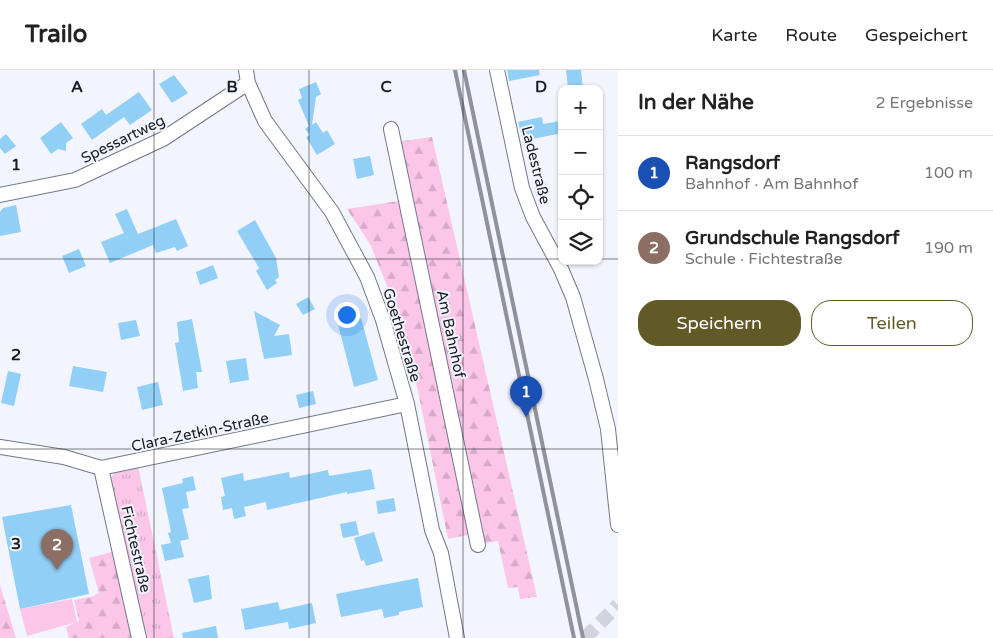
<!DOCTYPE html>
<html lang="de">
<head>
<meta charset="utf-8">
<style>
  body { margin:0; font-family:"Varela Round",sans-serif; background:#f6f6f6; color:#222 }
  .controls { position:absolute; right:15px; top:15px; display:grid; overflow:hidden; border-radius:10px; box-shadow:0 1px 4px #0004 }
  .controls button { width:45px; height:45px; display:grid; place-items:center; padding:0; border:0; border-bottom:1px solid #e0e0e0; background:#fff; color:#222; font:25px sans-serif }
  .you { position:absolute; left:346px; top:244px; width:18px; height:18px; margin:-12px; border:4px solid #fff; border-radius:50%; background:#1a73e8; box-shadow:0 0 0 8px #1a73e833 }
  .badge { display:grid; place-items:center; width:32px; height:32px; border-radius:50%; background:#625a26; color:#fff; font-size:16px; font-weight:700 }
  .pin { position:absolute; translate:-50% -41px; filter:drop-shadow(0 1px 2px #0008) }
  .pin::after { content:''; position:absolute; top:26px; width:18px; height:15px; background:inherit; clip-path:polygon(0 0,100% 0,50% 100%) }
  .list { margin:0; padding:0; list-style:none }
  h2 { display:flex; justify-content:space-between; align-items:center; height:65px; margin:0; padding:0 20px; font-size:21px }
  h2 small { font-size:16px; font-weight:400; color:#767676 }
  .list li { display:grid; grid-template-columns:32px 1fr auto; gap:15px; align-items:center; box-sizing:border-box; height:75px; padding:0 20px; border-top:1px solid #e0e0e0 }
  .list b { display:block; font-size:19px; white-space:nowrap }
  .list p { margin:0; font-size:16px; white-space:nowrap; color:#767676 }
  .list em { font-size:16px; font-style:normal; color:#767676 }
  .actions { display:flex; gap:10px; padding:15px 20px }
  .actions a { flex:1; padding:11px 0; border:1px solid #625a26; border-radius:20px; text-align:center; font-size:18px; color:#625a26 }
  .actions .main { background:#625a26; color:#fff }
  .icon { flex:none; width:28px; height:28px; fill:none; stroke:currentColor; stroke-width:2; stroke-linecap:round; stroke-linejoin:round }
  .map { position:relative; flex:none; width:618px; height:568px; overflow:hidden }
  header { display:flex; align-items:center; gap:30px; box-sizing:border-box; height:70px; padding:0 25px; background:#fff; border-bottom:1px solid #e0e0e0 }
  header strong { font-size:24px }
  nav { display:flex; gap:28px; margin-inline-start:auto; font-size:18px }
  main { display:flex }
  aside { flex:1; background:#fff }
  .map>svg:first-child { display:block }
</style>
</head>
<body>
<header>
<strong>Trailo</strong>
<nav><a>Karte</a><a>Route</a><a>Gespeichert</a></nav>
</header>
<main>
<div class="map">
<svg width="618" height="568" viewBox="0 0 618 568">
  <defs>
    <pattern id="grass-tufts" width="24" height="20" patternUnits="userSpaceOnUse" patternTransform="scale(1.25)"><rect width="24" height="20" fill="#fbc6e8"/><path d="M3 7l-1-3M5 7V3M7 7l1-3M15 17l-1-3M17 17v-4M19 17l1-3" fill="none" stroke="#d7aac7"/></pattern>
    <pattern id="forest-firs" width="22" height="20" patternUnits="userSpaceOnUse" patternTransform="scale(1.25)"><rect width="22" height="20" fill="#fbc6e8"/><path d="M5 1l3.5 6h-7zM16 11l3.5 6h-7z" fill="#d7aac7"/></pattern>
  </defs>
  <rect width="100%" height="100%" fill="#f3f5fe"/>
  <path fill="url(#grass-tufts)" d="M138,396L174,568H144L111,408L116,401Z"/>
  <path fill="url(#forest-firs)" d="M432,67L537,527L520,529L518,517L508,518L498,471L481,474L477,463L448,469L418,321L391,225L370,174L347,139L405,130L396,72Z
    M119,480L139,568H69L66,557L79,551L74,530L91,527L99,523L89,488Z
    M0,515L16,568H0Z"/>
  <path fill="#fbc6e8" d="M72,529L77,552L27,566L20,539Z"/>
  <path fill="#92cff7" d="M507,0H539L540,5L509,11Z
    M566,0H581L583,19L568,18Z
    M174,5L188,23L172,33L159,14Z
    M316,12L321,24L316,27L312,55L316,52L323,63L327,60L335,74L317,85L306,67L310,65L305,59L309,56L298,30L302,28L299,19Z
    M139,22L152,40L130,55L124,47L92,70L81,54L102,39L106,45Z
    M542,47L543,54L560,51L562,63L523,71L518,52Z
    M61,52L73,68L66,73V81L58,79L51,84L40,68Z
    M6,64L16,76L5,84L0,78V69Z
    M370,86L374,105L357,109L353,89Z
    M545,112L548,123L536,126L534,114Z
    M16,135L21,162L0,166V142L3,138Z
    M127,139L138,164L176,149L188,176L177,181L175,177L156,183L153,175L110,193L101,172L124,163L115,144Z
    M255,150L276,188L279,207L275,210L277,213L267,220L256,201L259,198L237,161Z
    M79,179L86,196L69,203L62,186Z
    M213,195L218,208L200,215L196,202Z
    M308,227L315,239L303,245L296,234Z
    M254,241L280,255L274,266L289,264L292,285L264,289Z
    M361,248L378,310L354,317L338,254Z
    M192,249L202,302H196L198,318L183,321L175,273L179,272L177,252Z
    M136,250L140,266L121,270L118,253Z
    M246,288L249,310L230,313L226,291Z
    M73,296L107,302L103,322L69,316Z
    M8,301L21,304L14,336L1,333Z
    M158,312L163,335L142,340L137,317Z
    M313,321L316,334L299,338L296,325Z
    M371,399L375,419L347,424V422L267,440L266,432L244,437L246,446L234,449L232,438L223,440L221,427L225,426L221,408L243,403L244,411L289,402L290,408L328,400L329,406Z
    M193,406L196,420L186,422L189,438L182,439L189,469L175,472L180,471L184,487L165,491L161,475L171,473L168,463L171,462L162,418L183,413L182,409Z
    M394,428L396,441L378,444L376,431Z
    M71,435L89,524L20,539L2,447Z
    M356,451L359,465L343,468L340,454Z
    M374,462L383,491L366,496L364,490L361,491L354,468Z
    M209,505L212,529L194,533L188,509Z
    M418,508L423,537L399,542V545L384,548L382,539L341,547L336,524Z
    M278,532L280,540L312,533L316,553L289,559L288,552L245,560L241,539Z
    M216,556L218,568H183L182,563Z"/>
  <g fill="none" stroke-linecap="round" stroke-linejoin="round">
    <path stroke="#d2d4dd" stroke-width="14" stroke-dasharray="14 7" stroke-linecap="butt" d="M585,568L618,535"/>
    <g stroke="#72778a" stroke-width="16">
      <path id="minor" d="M246,0L248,13L265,51L332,142L367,207L383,250L407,334L432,460L441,483L457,568
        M497,0L522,118L533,147L561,199L573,227L596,309L608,359L618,455
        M391,59L478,475
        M0,125L75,110L163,69L248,13
        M0,377L64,387L101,398L407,334
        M101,398L139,568"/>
    </g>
    <use href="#minor" stroke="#fff" stroke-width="14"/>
    <path stroke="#90929a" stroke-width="4" d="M455,0L574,568
      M464,0L583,568"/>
  </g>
  <path fill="none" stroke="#1a1c23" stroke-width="1" stroke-opacity="0.55" d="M154,0V568M309,0V568M463,0V568M0,189H562M599,189H618M0,379H618"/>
  <g text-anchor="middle" stroke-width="4" stroke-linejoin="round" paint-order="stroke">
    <g font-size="15" fill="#1a1c23" stroke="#f3f5fe">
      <text transform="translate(123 69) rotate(-26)" y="5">Spessartweg</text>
      <text transform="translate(536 95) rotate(76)" y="5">Ladestraße</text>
      <text transform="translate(451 264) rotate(78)" y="5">Am Bahnhof</text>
      <text transform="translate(402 265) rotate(73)" y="5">Goethestraße</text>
      <text transform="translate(200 362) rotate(-12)" y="5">Clara-Zetkin-Straße</text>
      <text transform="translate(136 479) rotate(77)" y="5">Fichtestraße</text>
    </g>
  </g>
  <g font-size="16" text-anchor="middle" font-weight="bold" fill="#1a1c23" stroke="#f3f5fe" stroke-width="4" stroke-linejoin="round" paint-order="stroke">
    <text x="77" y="22">A</text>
    <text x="232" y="22">B</text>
    <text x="386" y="22">C</text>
    <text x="541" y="22">D</text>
    <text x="16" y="100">1</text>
    <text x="16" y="290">2</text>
    <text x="16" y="479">3</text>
  </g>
</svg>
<div class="controls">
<button>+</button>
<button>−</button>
<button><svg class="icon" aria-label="locate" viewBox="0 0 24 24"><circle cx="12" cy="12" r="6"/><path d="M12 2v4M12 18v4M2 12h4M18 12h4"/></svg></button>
<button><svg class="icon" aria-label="layers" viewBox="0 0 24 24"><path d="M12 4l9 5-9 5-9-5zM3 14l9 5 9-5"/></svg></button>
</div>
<div class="you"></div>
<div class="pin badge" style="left:526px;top:347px;background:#1a4fb4">1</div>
<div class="pin badge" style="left:57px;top:500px;background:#8d6e63">2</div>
</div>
<aside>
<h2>In der Nähe<small>2 Ergebnisse</small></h2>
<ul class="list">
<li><span class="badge" style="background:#1a4fb4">1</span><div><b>Rangsdorf</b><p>Bahnhof · Am Bahnhof</p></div><em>100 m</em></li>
<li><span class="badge" style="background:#8d6e63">2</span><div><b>Grundschule Rangsdorf</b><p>Schule · Fichtestraße</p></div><em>190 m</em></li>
</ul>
<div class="actions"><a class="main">Speichern</a><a>Teilen</a></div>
</aside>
</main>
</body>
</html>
